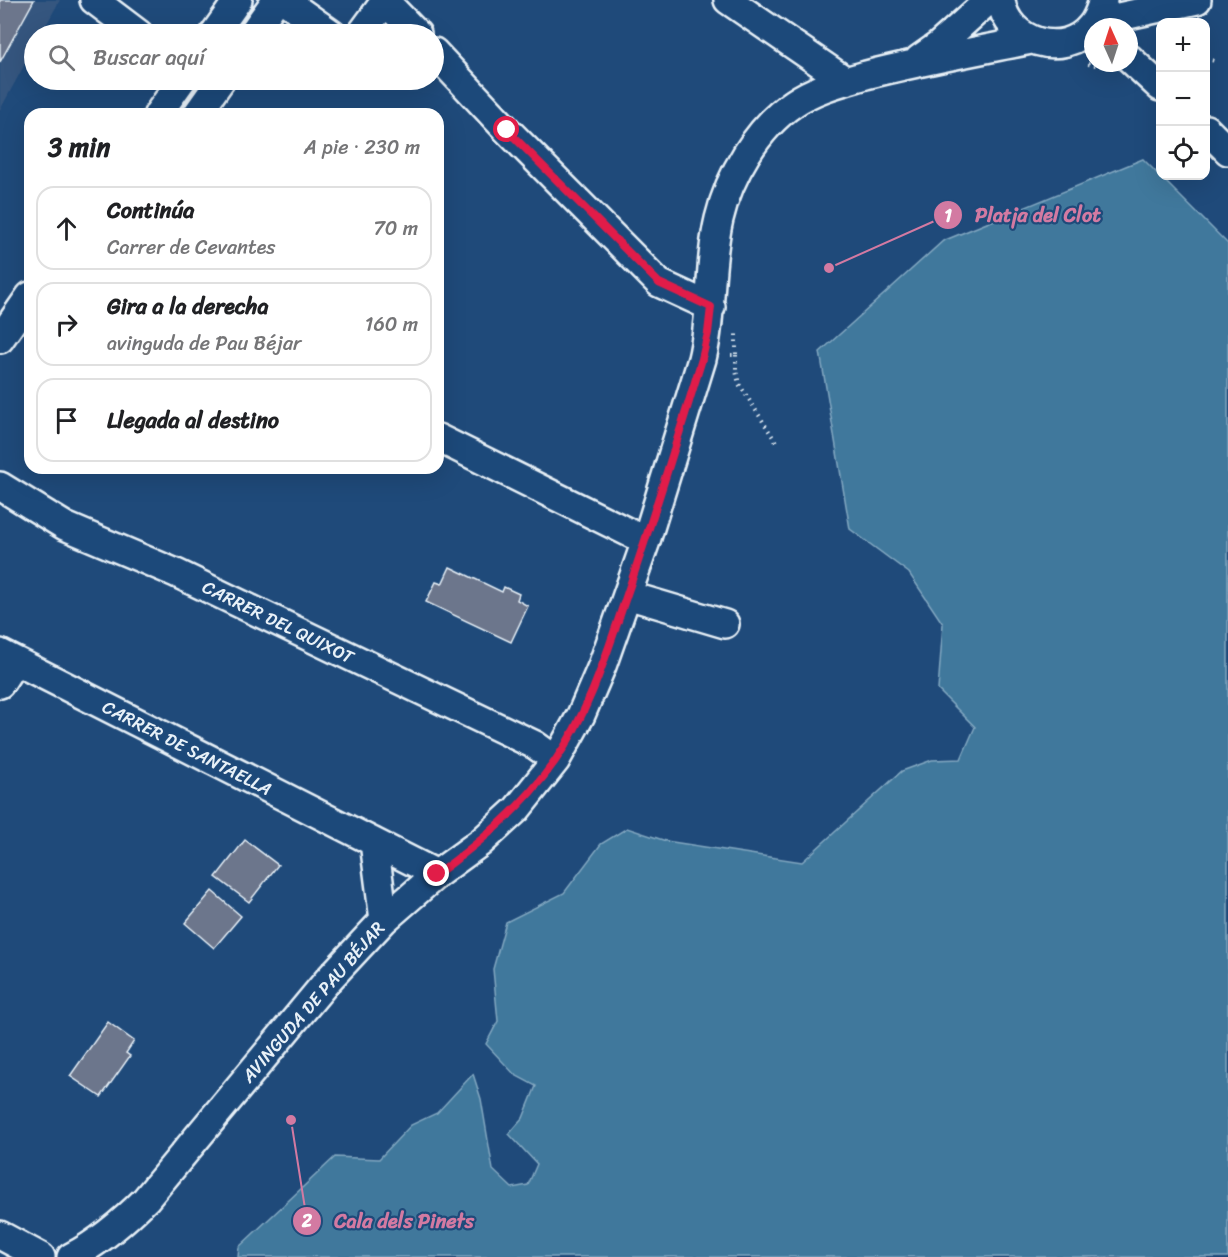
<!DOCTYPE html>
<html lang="es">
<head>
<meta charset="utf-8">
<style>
  body { margin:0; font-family:Sriracha,sans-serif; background:#f2f2f2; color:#202124 }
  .controls { position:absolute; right:18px; top:18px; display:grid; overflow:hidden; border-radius:12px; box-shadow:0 6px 24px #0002 }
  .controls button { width:54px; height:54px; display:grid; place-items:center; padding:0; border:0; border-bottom:2px solid #e0e0e0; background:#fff; color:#202124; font:30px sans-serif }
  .compass { position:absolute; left:1084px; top:18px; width:54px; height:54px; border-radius:50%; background:#fff; box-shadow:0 6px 24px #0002; rotate:357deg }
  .stop { position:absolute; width:18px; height:18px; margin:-14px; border:4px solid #e11d48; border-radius:50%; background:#fff }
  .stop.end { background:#e11d48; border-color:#fff; box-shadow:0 2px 6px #0008 }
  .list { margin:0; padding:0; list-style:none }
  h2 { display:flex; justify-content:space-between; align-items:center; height:78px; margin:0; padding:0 24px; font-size:26px }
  h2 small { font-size:20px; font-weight:400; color:#757577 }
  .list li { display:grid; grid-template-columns:39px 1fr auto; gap:18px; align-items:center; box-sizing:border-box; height:84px; margin:0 12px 12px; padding:0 12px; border:2px solid #e0e0e0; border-radius:18px }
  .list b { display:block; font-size:22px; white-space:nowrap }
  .list p { margin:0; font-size:20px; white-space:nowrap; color:#757577 }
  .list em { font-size:20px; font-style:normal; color:#757577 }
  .icon { flex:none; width:33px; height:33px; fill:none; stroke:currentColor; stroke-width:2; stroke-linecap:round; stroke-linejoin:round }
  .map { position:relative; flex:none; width:1228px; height:1257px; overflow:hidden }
  .search { position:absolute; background:#fff; box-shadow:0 6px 24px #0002; left:24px; top:24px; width:420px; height:66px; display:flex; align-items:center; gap:15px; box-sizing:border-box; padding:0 21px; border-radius:33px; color:#757577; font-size:22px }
  .panel { position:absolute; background:#fff; box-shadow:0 6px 24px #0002; left:24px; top:108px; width:420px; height:366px; border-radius:18px }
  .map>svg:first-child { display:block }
</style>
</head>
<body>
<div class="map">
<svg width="1228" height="1257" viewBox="0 0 1228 1257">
  <rect width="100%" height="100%" fill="#1f4a7a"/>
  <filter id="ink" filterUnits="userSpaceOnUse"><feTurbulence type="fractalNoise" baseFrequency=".0167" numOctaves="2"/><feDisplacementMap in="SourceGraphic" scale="12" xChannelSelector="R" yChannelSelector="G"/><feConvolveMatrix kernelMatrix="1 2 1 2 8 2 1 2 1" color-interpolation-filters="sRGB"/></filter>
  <g filter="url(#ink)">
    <path fill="#36577f" d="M0,0H60L41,34H34V47L0,110Z"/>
    <path fill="#40789c" stroke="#83a8c1" stroke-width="1.5" d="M1143,159L1228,244V1257H238L239,1247L335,1157L379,1159L411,1125L437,1113L473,1074L481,1099L493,1170L512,1188L528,1185L537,1164L509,1134L523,1118L536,1086L515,1075L486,1044L498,1021L493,969L506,922L564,893L601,844L627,828L666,841L802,862L902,771L932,760L961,759L975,727L938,690L943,624L909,573L850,529L820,352L943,241Z"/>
    <path fill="#6c768c" stroke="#e8f1f8" stroke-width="1.5" d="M0,0H34L0,62Z
      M450,567L502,592L504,587L519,594L517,600L528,606L511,642L426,602L436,582L442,584Z
      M245,840L278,865L249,902L216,877Z
      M212,891L241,916L214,948L185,923Z
      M108,1022L134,1041L126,1053L130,1056L101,1097L70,1076Z"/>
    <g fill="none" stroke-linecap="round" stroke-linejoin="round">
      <g stroke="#e8f1f8" stroke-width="32">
        <path id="minor" d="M94,0L139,34
          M284,0L332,34
          M728,0L846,81
          M1001,0C1006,42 1064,60 1091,26C1098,18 1100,9 1103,0
          M385,1L417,34
          M1091,27L1114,18L1197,0
          M214,34L238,0
          M252,34L276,0
          M361,34L386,0
          M434,52L507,130L659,283L711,307
          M1129,58L1160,87
          M919,59L939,45L989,0
          M158,114L182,80
          M197,114L221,80
          M1206,129L1228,151
          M0,339L30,296
          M438,438L646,541
          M0,486L65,526L176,573L535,745L556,760
          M627,595L725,624
          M0,653L437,874
          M0,684L15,661
          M374,842L384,920
          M0,1235L41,1257
          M71,1257C100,1242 123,1222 146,1199L328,980L368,937L384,920L437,874L481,842L517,809L556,760L581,715L602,666L646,541L702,359C713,313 708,265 719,219C729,176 757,128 794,103C816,88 842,82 866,75C921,61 976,51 1031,40"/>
      </g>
      <path stroke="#e8f1f8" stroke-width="4" stroke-dasharray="1.5 4.5" stroke-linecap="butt" d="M1206,59L1215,61
        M1088,64L1104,66
        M731,355H736V332
        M736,355V371L739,384L778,445"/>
      <use href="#minor" stroke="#1f4a7a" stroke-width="27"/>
    </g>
  </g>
  <g fill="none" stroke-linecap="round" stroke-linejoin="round" filter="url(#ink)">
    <path stroke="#e11d48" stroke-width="8" d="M437,874C483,840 522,808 555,761C588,714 606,656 624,603C652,522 677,441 702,359L708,333L711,307L659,283L507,130"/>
  </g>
  <g text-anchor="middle" stroke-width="4.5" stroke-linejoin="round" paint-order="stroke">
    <g font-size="18" fill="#e8f1f8" stroke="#1f4a7a">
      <text transform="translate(278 622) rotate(26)" y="6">CARRER DEL QUIXOT</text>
      <text transform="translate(187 748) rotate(27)" y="6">CARRER DE SANTAELLA</text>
      <text transform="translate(313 1002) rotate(-49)" y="6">AVINGUDA DE PAU BÉJAR</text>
    </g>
  </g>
  <path fill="none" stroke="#d37aa2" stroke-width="2" d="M829 268L948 215M291 1120L307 1221"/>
  <g fill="#d37aa2" stroke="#1f4a7a" stroke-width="2">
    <circle cx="829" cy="268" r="6"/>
    <circle cx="291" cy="1120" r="6"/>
    <circle cx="948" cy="215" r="15"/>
    <circle cx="307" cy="1221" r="15"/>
  </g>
  <g font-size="18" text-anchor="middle" font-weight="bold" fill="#fff">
    <text x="948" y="222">1</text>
    <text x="307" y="1227">2</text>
  </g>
  <g font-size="20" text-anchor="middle" font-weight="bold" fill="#d37aa2" stroke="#1f4a7a" stroke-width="4.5" stroke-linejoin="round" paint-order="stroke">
    <text x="1038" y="222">Platja del Clot</text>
    <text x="404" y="1228">Cala dels Pinets</text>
  </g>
</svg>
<div class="controls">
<button>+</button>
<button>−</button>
<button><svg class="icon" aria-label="locate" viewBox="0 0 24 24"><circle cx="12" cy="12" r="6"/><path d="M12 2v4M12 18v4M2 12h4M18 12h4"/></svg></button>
</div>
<svg class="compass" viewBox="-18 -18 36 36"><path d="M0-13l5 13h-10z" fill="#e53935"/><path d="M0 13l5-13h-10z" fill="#757577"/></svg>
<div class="stop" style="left:507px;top:130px"></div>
<div class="stop end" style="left:437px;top:874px"></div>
<div class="search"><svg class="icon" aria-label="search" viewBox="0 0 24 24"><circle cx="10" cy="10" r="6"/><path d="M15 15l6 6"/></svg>Buscar aquí</div>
<section class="panel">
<h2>3 min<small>A pie · 230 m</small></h2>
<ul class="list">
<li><svg class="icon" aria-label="ahead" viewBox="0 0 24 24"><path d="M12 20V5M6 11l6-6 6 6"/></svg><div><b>Continúa</b><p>Carrer de Cevantes</p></div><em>70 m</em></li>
<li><svg class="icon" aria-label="right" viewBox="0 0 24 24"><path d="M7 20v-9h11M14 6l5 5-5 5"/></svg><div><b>Gira a la derecha</b><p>avinguda de Pau Béjar</p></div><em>160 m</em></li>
<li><svg class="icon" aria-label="arrive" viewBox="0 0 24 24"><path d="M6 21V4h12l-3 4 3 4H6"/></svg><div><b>Llegada al destino</b></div></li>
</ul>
</section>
</div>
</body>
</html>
